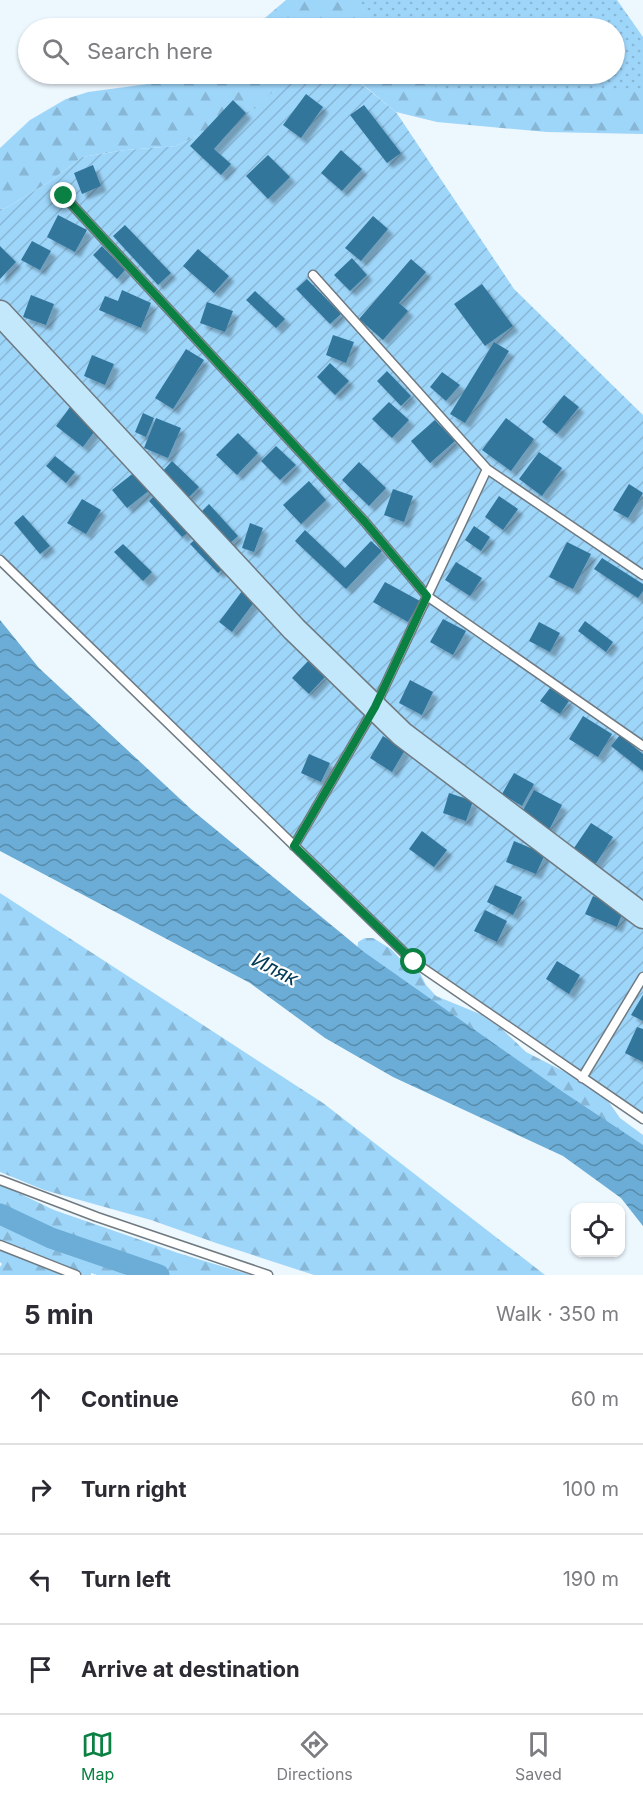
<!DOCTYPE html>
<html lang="en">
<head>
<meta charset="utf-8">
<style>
  body { margin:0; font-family:Inter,sans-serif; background:#f2f2f3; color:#2b2b33 }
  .controls { position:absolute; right:18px; bottom:18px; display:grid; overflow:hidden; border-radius:12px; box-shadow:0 2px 4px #0004 }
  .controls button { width:54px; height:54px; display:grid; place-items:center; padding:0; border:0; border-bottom:2px solid #e1e1e2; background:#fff; color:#2b2b33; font:30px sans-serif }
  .stop { position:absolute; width:18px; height:18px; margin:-14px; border:4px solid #0b8043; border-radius:50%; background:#fff }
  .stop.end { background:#0b8043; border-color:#fff; box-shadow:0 2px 6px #0008 }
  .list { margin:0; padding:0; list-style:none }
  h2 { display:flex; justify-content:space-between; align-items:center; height:78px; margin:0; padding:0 24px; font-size:26px }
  h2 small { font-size:20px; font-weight:400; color:#7c7c81 }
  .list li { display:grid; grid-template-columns:39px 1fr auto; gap:18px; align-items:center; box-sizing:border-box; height:90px; padding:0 24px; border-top:2px solid #e1e1e2 }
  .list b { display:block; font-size:22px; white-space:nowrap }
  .list em { font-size:20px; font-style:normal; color:#7c7c81 }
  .icon { flex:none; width:33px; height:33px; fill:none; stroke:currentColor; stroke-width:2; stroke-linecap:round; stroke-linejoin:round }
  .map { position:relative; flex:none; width:643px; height:1275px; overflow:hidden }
  .search { position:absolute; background:#fff; box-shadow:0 2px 4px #0004; left:18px; right:18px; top:18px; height:66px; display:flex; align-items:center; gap:15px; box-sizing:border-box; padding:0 21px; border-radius:33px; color:#7c7c81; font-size:22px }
  .sheet { height:438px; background:#fff }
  nav { display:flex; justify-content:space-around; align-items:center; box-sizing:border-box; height:84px; border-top:2px solid #e1e1e2; background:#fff; font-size:16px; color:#7c7c81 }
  nav a { display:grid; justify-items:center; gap:3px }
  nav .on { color:#0b8043 }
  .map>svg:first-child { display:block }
</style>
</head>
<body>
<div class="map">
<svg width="643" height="1275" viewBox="0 0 643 1275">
  <defs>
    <pattern id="grass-dots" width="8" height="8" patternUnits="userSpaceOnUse" patternTransform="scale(1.5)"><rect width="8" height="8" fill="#9ed6fa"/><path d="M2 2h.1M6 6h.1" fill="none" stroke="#88b7d6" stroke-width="1.8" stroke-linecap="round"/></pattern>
    <pattern id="forest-firs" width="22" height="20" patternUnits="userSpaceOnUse" patternTransform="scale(1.5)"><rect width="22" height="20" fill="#9ed6fa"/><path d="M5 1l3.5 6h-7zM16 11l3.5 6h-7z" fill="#88b7d6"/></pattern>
    <pattern id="garden-furrows" width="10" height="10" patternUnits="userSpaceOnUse" patternTransform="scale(1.5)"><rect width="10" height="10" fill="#9ed6fa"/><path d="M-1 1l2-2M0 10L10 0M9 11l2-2" fill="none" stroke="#88b7d6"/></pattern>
    <pattern id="water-waves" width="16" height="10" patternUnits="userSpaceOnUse" patternTransform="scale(1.5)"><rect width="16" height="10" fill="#6badd6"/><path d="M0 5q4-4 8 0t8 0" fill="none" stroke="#578cad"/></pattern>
    <filter id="shadow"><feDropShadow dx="5.5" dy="5.5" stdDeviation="1.5" flood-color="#0004"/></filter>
  </defs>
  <rect width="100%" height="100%" fill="#edf7fe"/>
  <path fill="url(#grass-dots)" d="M330,0H617L643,37V100L428,99L402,74H614V28H358Z"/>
  <path fill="url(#forest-firs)" d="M286,0H353L377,28H253Z
    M193,74H290L259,107L176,146L126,150L82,157L49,182L6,208L0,209V148L30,120L66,99L88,92L148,84Z
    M350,74H415L441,90H643V134L547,132L437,122L396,112Z
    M0,893L323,1103L545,1275H314L216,1243L151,1220L44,1190L0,1172Z
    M365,938H373L391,949L405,964L420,973L426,985L436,996L480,1014L502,1029L526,1052L573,1076L606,1098L620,1118L643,1135V1150L357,953L358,942Z
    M0,1184L54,1210L178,1253L251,1275H97L91,1273V1275H0V1267L2,1264L0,1262Z"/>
  <path fill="url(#garden-furrows)" d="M290,74H349L396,112L514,289L643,415V1116L583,1072L414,956L0,555V209L6,208L49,182L82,157L126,150L176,146L258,107Z"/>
  <path fill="url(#water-waves)" d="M0,620L39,668L192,810L364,952L563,1092L643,1145V1226L621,1198L563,1156L393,1077L325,1038L250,983L0,851Z"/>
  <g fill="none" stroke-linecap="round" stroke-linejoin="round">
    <path stroke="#6badd6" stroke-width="21" d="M0,1214L51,1238L159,1275"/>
  </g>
  <path fill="#33769c" filter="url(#shadow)" d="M306,94L323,107L301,138L283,125Z
    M233,100L246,113L214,149L231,164L221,175L190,146Z
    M364,105L401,153L387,163L350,115Z
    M341,150L362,169L342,191L321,173Z
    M268,155L290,177L268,199L246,176Z
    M93,165L101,186L82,194L74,173Z
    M58,215L87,230L75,252L47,237Z
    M373,216L388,229L361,261L345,248Z
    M125,225L171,273L158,285L113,236Z
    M32,241L51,251L40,270L21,260Z
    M0,246L16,262L0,279Z
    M102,246L125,270L117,279L93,255Z
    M198,249L229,276L214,293L183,266Z
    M352,258L367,275L350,291L334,275Z
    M411,259L426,272L399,303L408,311L383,340L359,319Z
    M307,279L341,314L330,324L296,289Z
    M482,284L513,326L485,346L454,304Z
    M122,290L151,303L141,328L99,310L105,296L118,301Z
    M255,291L285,319L276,328L246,300Z
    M31,295L54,304L46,325L23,317Z
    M207,302L233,311L225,332L200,323Z
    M333,335L354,342L346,363L326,355Z
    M494,342L509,351L465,423L450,414Z
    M186,349L204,360L173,409L155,398Z
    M92,355L114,364L105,385L84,376Z
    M330,363L349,381L335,395L317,377Z
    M387,371L411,396L401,406L377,381Z
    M442,372L460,385L446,401L430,387Z
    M564,395L579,407L557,434L542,422Z
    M389,402L409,420L392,438L372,419Z
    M70,407L97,428L83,447L56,426Z
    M143,413L154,418L146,437L135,432Z
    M156,418L181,428L168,458L144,448Z
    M506,418L534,439L511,471L482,450Z
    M435,420L455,441L430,463L411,441Z
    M238,433L258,453L237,475L216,455Z
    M276,446L296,465L280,480L261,461Z
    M539,452L562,468L542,496L519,479Z
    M55,456L75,472L66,483L46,466Z
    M172,461L199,487L187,499L161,473Z
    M359,462L386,488L369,506L342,480Z
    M136,471L151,489L127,508L112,490Z
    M309,481L326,500L301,524L283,505Z
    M629,484L643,493L628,518L613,510Z
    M393,489L413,496L404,522L384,515Z
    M158,492L192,529L182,537L149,501Z
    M499,496L518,509L503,530L485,517Z
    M82,499L101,510L86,534L67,523Z
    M209,504L238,536L228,545L199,514Z
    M23,515L50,546L40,554L14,523Z
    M250,523L263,528L254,552L242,548Z
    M474,526L490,537L481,551L465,540Z
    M305,530L345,568L371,541L382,551L346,589L295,541Z
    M199,536L227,565L218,573L190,544Z
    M567,542L591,554L573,589L549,577Z
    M123,544L152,572L143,581L114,552Z
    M602,558L643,584V591L638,598L594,569Z
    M456,562L482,578L470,596L445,580Z
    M385,582L420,601L408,622L373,602Z
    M245,587L258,597L232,632L219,622Z
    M443,619L466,631L453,655L430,642Z
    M585,621L613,642L606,652L578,631Z
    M539,622L560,633L550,652L529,641Z
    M308,661L325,677L309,694L292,678Z
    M410,680L433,692L422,715L399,703Z
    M550,688L569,701L560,714L540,701Z
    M583,716L612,734L598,757L569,739Z
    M620,735L643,754V771L611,746Z
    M383,736L405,750L392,772L370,758Z
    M309,754L330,763L321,782L301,773Z
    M514,773L534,784L522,806L502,794Z
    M534,790L562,805L549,830L521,814Z
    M449,793L473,801L466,821L443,813Z
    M591,823L613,837L595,865L572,851Z
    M422,831L447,850L434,867L409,849Z
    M514,841L545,854L536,874L506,862Z
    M495,885L522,897L513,915L487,902Z
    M593,896L624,909L617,927L585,914Z
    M485,910L507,921L497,942L474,931Z
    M557,961L580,975L569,994L546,979Z
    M643,995V1021L631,1015Z
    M637,1027L643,1029V1062L625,1053Z"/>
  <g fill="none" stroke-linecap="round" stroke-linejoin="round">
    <g stroke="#707a81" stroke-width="11">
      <path id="lane" d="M64,196L365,522L427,596L643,746
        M313,275L487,469
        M0,560L414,962L643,1119
        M294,846L375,707L487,469L643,575
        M582,1078L643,977
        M0,1180L97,1217L268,1275
        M0,1245L76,1275"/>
    </g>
    <g stroke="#707a81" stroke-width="27">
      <path id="secondary" d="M0,313L294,629L402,734L643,916"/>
    </g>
    <use href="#lane" stroke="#fff" stroke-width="8"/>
    <use href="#secondary" stroke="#c4e8fb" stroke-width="24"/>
  </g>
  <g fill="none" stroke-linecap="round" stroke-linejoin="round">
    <path stroke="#0b8043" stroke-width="8" d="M64,196L365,522L427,596L375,707L294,846L414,962"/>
  </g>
  <g text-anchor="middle" stroke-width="4.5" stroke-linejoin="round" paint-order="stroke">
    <g font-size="20" font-style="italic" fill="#003a56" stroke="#fff">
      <text transform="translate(275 969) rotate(27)" y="7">Иляк</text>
    </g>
  </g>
</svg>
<div class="controls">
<button><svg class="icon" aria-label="locate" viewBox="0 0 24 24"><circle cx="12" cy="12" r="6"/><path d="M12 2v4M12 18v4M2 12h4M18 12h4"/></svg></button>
</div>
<div class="stop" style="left:414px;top:962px"></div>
<div class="stop end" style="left:64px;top:196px"></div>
<div class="search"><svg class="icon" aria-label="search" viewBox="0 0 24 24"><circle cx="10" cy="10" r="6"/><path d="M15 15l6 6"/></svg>Search here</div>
</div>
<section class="sheet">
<h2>5 min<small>Walk · 350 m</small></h2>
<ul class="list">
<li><svg class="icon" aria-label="ahead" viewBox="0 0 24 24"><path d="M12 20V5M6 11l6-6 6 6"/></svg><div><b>Continue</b></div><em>60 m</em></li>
<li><svg class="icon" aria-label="right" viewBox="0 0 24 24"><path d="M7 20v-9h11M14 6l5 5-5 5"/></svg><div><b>Turn right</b></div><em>100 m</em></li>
<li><svg class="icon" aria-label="left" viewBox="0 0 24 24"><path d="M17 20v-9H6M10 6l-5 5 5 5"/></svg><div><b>Turn left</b></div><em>190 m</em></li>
<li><svg class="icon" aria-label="arrive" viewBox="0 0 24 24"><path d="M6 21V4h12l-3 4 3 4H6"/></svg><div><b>Arrive at destination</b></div></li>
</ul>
</section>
<nav>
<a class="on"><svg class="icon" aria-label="map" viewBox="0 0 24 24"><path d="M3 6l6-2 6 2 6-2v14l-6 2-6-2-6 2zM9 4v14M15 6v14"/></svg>Map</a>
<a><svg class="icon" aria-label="directions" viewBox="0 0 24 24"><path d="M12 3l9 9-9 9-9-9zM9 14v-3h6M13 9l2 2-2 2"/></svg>Directions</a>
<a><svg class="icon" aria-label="saved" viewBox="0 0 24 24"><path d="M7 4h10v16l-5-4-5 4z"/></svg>Saved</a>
</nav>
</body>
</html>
